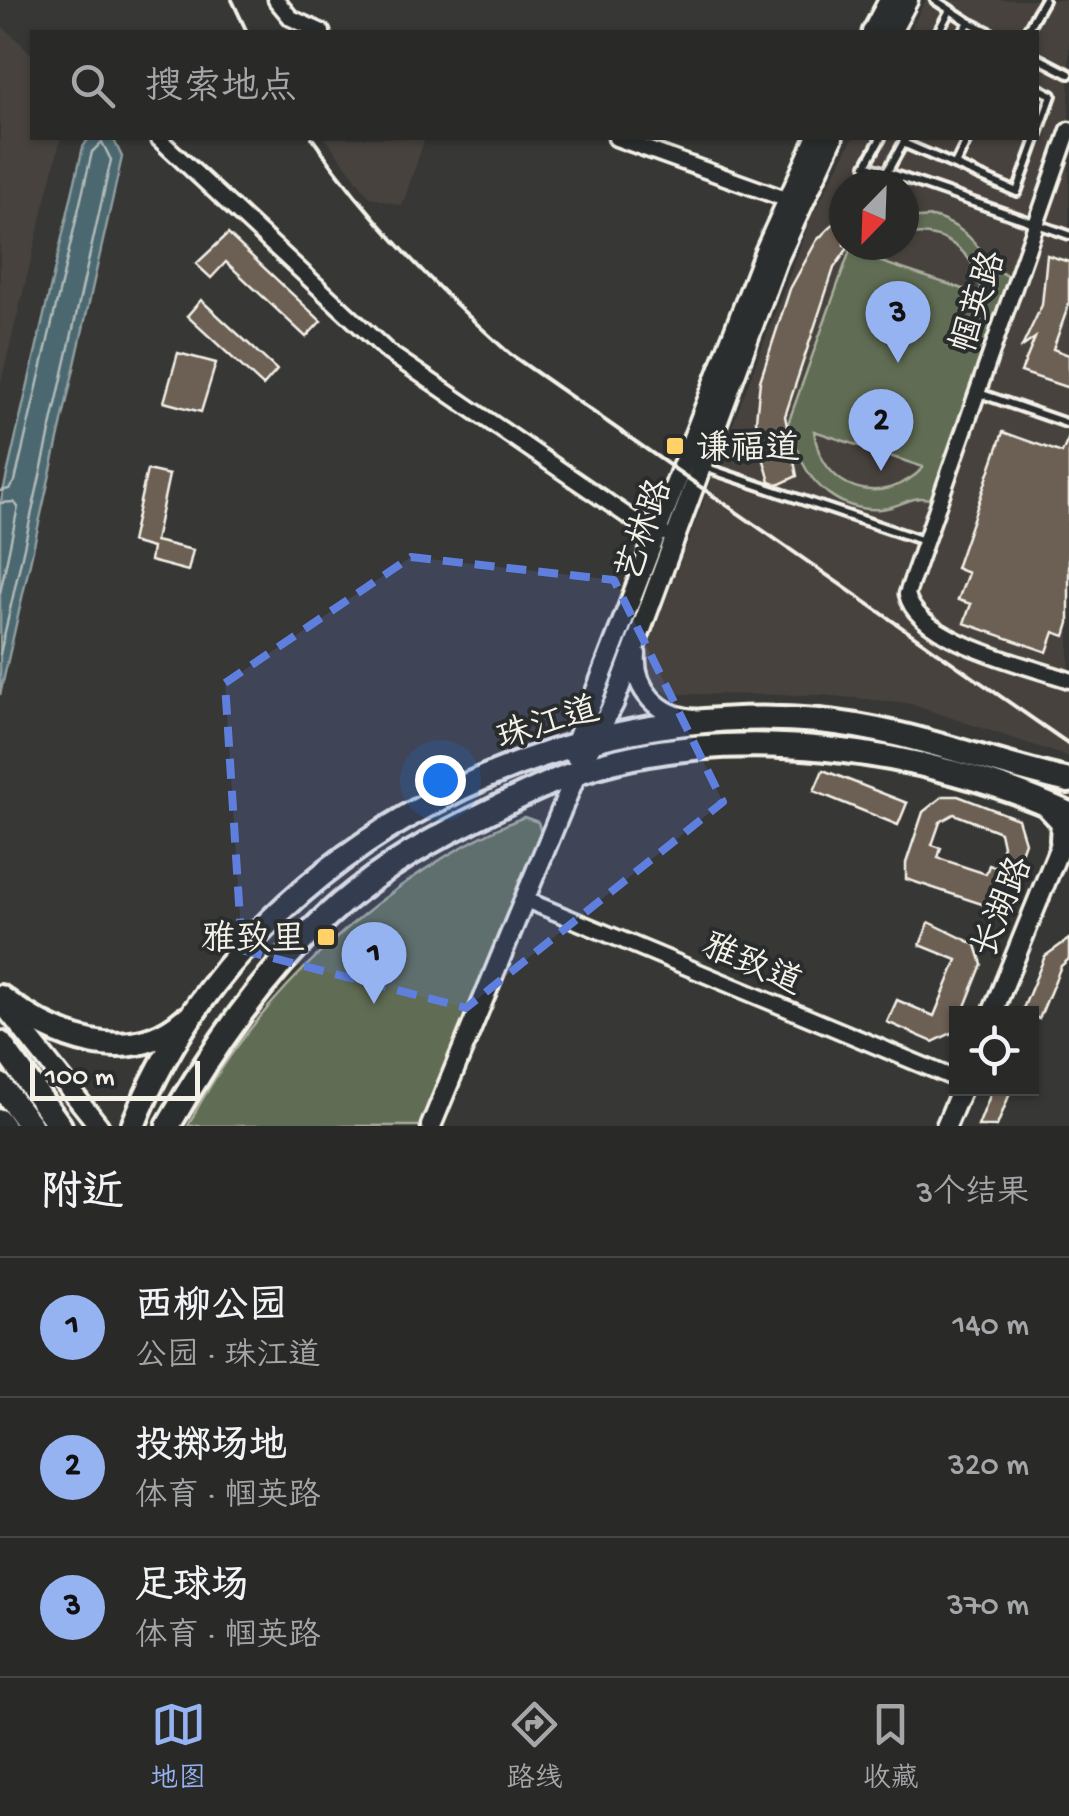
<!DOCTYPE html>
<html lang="zh">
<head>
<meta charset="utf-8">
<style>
  body { margin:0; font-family:"Gochi Hand","LXGW WenKai TC",sans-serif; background:#353534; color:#f1f3f6 }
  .controls { position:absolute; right:30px; bottom:30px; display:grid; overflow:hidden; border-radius:0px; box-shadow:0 2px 8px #0004 }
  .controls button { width:90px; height:90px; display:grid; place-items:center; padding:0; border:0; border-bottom:2px solid #454545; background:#292928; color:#f1f3f6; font:50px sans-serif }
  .compass { position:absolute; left:829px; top:170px; width:90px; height:90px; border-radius:50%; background:#292928; box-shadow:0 2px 8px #0004; rotate:203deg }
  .scale { position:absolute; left:30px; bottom:25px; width:170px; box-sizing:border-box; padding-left:10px; border:5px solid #f4f1e8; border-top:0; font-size:28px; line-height:35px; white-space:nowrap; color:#f4f1e8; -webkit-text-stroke:8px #2a2d2e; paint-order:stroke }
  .you { position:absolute; left:440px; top:780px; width:35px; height:35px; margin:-25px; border:8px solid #fff; border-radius:50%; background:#1a73e8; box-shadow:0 0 0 15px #1a73e833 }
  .badge { display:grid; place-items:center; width:65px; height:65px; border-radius:50%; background:#95b2f1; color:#111; font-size:32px; font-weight:700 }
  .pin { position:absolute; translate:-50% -82px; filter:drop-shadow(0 2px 5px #0008) }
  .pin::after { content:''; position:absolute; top:52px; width:35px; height:30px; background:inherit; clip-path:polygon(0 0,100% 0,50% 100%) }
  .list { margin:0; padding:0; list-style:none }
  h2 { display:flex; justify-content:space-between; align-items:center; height:130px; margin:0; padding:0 40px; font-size:42px }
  h2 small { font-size:32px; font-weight:400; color:#a5a6a8 }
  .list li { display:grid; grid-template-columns:65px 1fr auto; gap:30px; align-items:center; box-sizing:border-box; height:140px; padding:0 40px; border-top:2px solid #454545 }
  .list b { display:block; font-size:38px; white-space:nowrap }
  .list p { margin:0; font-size:32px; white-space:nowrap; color:#a5a6a8 }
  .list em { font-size:32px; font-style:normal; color:#a5a6a8 }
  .icon { flex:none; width:55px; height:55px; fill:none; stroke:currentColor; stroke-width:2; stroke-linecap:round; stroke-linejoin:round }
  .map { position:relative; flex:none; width:1069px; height:1126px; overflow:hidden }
  .search { position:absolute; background:#292928; box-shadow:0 2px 8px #0004; left:30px; right:30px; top:30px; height:110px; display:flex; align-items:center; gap:25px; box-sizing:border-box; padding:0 35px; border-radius:0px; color:#a5a6a8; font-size:38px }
  .sheet { height:550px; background:#292928 }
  nav { display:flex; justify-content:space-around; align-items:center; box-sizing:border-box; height:140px; border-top:2px solid #454545; background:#292928; font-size:28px; color:#a5a6a8 }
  nav a { display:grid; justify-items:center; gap:5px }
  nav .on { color:#95b2f1 }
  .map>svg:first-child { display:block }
</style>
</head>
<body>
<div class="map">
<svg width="1069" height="1126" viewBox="0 0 1069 1126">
  <rect width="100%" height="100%" fill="#373735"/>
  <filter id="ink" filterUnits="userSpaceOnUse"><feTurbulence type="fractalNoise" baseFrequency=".01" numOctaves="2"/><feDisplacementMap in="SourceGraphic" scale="20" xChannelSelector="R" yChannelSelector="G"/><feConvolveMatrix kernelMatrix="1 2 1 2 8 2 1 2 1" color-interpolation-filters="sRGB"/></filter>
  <g filter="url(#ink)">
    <path fill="#47433e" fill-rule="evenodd" d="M926,0H1069V757L907,703L821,695L670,694L653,685L647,670L646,653L812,216L853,138H1036V32H909ZM844,185H904V245H844Z
      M0,24L32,54V138H61L0,386Z
      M325,138H425L402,206L370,197Z"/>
    <path fill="#616c53" stroke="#aaae9e" stroke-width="2.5" fill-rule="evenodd" d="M933,217C982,231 982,267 1010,277L933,500C912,493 903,507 881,509C842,512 809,486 798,450L781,443L852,245H886L872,259L981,295C979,254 944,227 904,236V219ZM814,431L923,467V468C882,509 821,491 814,431Z
      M524,817L538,822L543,840L425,1126H188C251,998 392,870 524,817Z"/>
    <path fill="#4b676f" stroke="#8f9e9f" stroke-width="2.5" d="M89,138H113L122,157L0,695V505L83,147Z"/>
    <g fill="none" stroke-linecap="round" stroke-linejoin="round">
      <path stroke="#b0bab8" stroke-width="2.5" d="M0,491L9,489L15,481L92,152L102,142L111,160L0,654
        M0,503L14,502L18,507L0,593"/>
    </g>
    <path fill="#6c5f53" stroke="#f4f1e8" stroke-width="2.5" fill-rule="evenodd" d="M844,213V245H850L834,268L785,416L797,476L778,485L770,482L760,446L756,420L760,381L790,289L817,240Z
      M228,234L321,321L306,337L226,262L211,278L196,264Z
      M1047,255L1069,262V304L1053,349L1069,355V388L1021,372L1035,338L1022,347L1042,305Z
      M201,300L277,370L263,386L187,316Z
      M178,353L216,363L201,412L164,402Z
      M1003,432L1062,453L1069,437V623L1065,636L1054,632L1047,652L964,623L971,604L958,600L968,573L956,568Z
      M147,470L169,475L155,541L193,550L188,571L150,561L152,548L131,542Z
      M823,770L907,803L898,825L814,791Z
      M943,796H958L1018,819L1025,842L1000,910L906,879V863L923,812ZM954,814L1000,832L1003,846L995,867L989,865L986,874L938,858L941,848L932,845L940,822Z
      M929,922L976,945L982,964L962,1014H956L954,1032L933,1042L887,1022L897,1000L934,1016L957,960L920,945Z
      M1069,939V959L1061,966L1039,1019L1022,1011L1045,956Z
      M993,1088H1012L997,1126H978Z"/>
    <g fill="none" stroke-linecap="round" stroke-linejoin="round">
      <g stroke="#f4f1e8" stroke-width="14">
        <path id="service" d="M935,0L969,22L963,32
          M969,22L990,32
          M938,32L950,10
          M1026,32L1044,0
          M1036,57L1069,74
          M881,138L866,165L1069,235
          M903,143L1017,192L1052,95L1036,87
          M955,165L968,138
          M887,172L906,138
          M979,393L1069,424
          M704,467L924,541"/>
      </g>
      <g stroke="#f4f1e8" stroke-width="21">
        <path id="minor" d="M276,0L291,18L322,32
          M1069,130L907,594C917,641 1026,665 1069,680
          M158,138L388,352L635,521L663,533
          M616,138L794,202
          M526,900L956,1079"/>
      </g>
      <g stroke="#f4f1e8" stroke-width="25">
        <path id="tertiary" d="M872,32L889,0
          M891,32L908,0
          M636,654C633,689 659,717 694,719
          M576,757L575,745L764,253L816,138
          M3,1005L99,1126
          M992,1014L1067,829
          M0,1119L5,1126
          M431,1126L577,772L614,703L777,261L833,138
          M946,1126L962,1088"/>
      </g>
      <g stroke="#f4f1e8" stroke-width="30">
        <path id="primary" d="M1046,804L1063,822L1062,840
          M0,997C52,1037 128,1069 184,1020
          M133,1126C238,860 540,696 819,721C906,729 985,762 1069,781
          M168,1126C212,1049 262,977 327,916C369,877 421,845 472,820C505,804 539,786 575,773C726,720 926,748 1069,814"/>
      </g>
      <g stroke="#f4f1e8" stroke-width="30">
        <path id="trunk" d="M0,1043L60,1126
          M0,1085L31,1126"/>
      </g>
      <use href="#service" stroke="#2a2d2e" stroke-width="6"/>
      <use href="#minor" stroke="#2a2d2e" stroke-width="14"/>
      <use href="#tertiary" stroke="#2a2d2e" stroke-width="18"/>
      <use href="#primary" stroke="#2a2d2e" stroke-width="22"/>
      <use href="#trunk" stroke="#2a2d2e" stroke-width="22"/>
      <path stroke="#f4f1e8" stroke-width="4" d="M232,0L247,32
        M312,138C369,220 436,288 510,354L1069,744"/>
    </g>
  </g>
  <path fill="#5e7fdd" fill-opacity="0.2" stroke="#5e7fdd" stroke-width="8" stroke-dasharray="20 12" stroke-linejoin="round" d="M411,557L614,580L723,802L466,1008L242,950L225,683Z"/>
  <g fill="#ffd166" stroke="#2a2d2e" stroke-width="4">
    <rect x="665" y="436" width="20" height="20" rx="5"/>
    <rect x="316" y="927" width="20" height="20" rx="5"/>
  </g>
  <g text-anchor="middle" stroke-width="8" stroke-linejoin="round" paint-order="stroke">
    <g font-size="35" fill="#f4f1e8" stroke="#2a2d2e">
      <text transform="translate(976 301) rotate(-72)" y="12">帼英路</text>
      <text transform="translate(642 529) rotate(-71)" y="12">艺林路</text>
      <text transform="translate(547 721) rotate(-17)" y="12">珠江道</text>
      <text transform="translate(1000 906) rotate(-68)" y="12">长湖路</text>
      <text transform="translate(753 962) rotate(23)" y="12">雅致道</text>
    </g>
    <g font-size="35" fill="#f4f1e8" stroke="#2a2d2e" text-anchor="start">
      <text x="695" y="458">谦福道</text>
      <text x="306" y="949" text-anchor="end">雅致里</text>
    </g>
  </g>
</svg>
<div class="controls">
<button><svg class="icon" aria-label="locate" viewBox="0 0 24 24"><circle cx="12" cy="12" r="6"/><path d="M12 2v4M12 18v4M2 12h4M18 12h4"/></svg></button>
</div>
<svg class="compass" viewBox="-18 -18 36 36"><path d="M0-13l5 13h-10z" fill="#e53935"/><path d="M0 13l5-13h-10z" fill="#a5a6a8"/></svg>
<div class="scale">100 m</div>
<div class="you"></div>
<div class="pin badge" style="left:374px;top:1004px">1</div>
<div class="pin badge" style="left:881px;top:471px">2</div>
<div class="pin badge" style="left:898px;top:363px">3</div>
<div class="search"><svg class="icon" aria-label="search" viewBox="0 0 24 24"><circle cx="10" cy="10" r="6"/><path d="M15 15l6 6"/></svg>搜索地点</div>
</div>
<section class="sheet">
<h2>附近<small>3个结果</small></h2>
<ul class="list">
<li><span class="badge">1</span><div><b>西柳公园</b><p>公园 · 珠江道</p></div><em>140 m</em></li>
<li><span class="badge">2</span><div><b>投掷场地</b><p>体育 · 帼英路</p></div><em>320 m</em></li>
<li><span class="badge">3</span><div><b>足球场</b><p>体育 · 帼英路</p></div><em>370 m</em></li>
</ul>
</section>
<nav>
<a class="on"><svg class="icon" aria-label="map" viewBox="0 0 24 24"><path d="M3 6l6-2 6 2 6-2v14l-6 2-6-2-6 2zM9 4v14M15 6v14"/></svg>地图</a>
<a><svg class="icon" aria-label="directions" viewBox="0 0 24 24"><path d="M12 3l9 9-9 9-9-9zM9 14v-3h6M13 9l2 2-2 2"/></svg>路线</a>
<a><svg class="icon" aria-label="saved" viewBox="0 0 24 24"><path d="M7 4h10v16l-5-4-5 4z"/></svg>收藏</a>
</nav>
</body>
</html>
